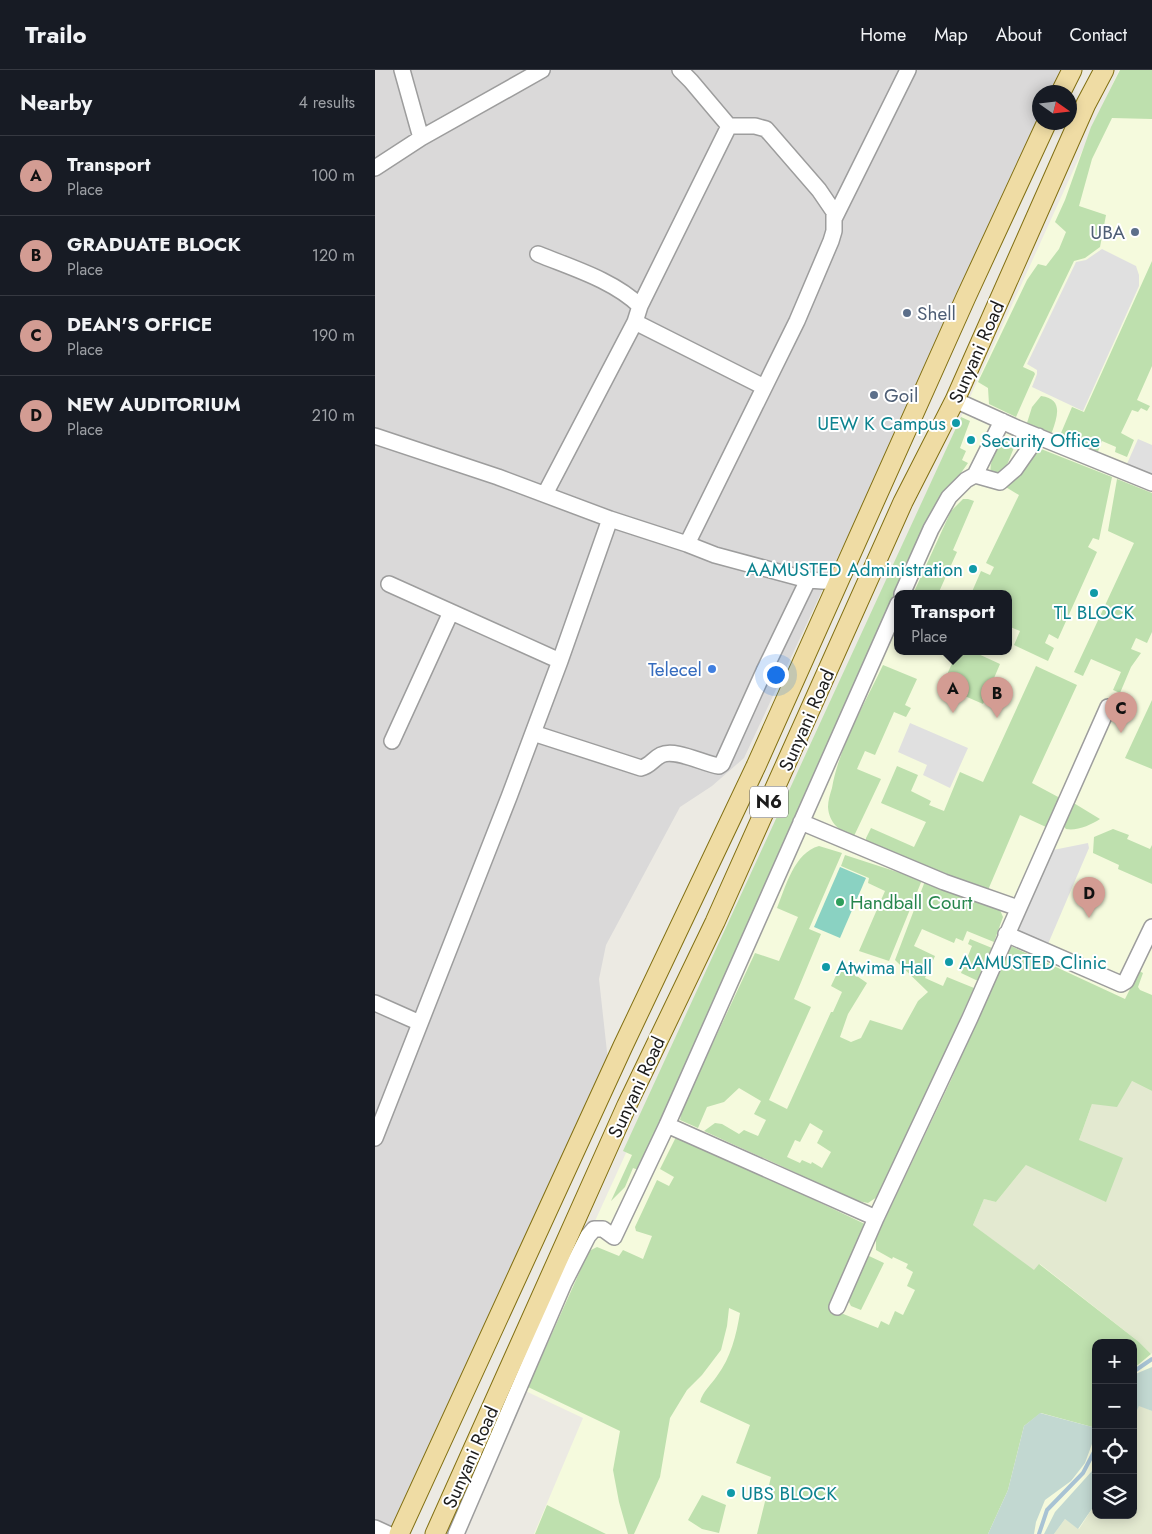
<!DOCTYPE html>
<html lang="en">
<head>
<meta charset="utf-8">
<style>
  body { margin:0; font-family:Jost,sans-serif; background:#242831; color:#f1f3f6 }
  .controls { position:absolute; right:15px; bottom:15px; display:grid; overflow:hidden; border-radius:10px; box-shadow:0 2px 12px #0003 }
  .controls button { width:45px; height:45px; display:grid; place-items:center; padding:0; border:0; border-bottom:1px solid #363941; background:#171b24; color:#f1f3f6; font:25px sans-serif }
  .compass { position:absolute; left:657px; top:15px; width:45px; height:45px; border-radius:50%; background:#171b24; box-shadow:0 2px 12px #0003; rotate:104deg }
  .you { position:absolute; left:400px; top:604px; width:18px; height:18px; margin:-12px; border:4px solid #fff; border-radius:50%; background:#1a73e8; box-shadow:0 0 0 8px #1a73e833 }
  .badge { display:grid; place-items:center; width:32px; height:32px; border-radius:50%; background:#d39c93; color:#111; font-size:16px; font-weight:700 }
  .pin { position:absolute; translate:-50% -41px; filter:drop-shadow(0 1px 2px #0008) }
  .pin::after { content:''; position:absolute; top:26px; width:18px; height:15px; background:inherit; clip-path:polygon(0 0,100% 0,50% 100%) }
  .popup { position:absolute; left:519px; top:520px; width:118px; height:65px; box-sizing:border-box; display:grid; place-content:center; border-radius:10px; background:#171b24; filter:drop-shadow(0 1px 4px #0005); font-size:16px; white-space:nowrap; color:#9ea1a6 }
  .popup b { font-size:19px; color:#f1f3f6 }
  .popup::after { content:''; position:absolute; left:50%; top:100%; margin-left:-10px; border:10px solid transparent; border-top-color:#171b24 }
  .list { margin:0; padding:0; list-style:none }
  h2 { display:flex; justify-content:space-between; align-items:center; height:65px; margin:0; padding:0 20px; font-size:21px }
  h2 small { font-size:16px; font-weight:400; color:#9ea1a6 }
  .list li { display:grid; grid-template-columns:32px 1fr auto; gap:15px; align-items:center; box-sizing:border-box; height:80px; padding:0 20px; border-top:1px solid #363941 }
  .list b { display:block; font-size:19px; white-space:nowrap }
  .list p { margin:0; font-size:16px; white-space:nowrap; color:#9ea1a6 }
  .list em { font-size:16px; font-style:normal; color:#9ea1a6 }
  .icon { flex:none; width:28px; height:28px; fill:none; stroke:currentColor; stroke-width:2; stroke-linecap:round; stroke-linejoin:round }
  .map { position:relative; flex:none; width:777px; height:1464px; overflow:hidden }
  header { display:flex; align-items:center; gap:30px; box-sizing:border-box; height:70px; padding:0 25px; background:#171b24; border-bottom:1px solid #363941 }
  header strong { font-size:24px }
  nav { display:flex; gap:28px; margin-inline-start:auto; font-size:18px }
  main { display:flex }
  aside { flex:1; background:#171b24 }
  .map>svg:first-child { display:block }
</style>
</head>
<body>
<header>
<strong>Trailo</strong>
<nav><a>Home</a><a>Map</a><a>About</a><a>Contact</a></nav>
</header>
<main>
<aside>
<h2>Nearby<small>4 results</small></h2>
<ul class="list">
<li><span class="badge">A</span><div><b>Transport</b><p>Place</p></div><em>100 m</em></li>
<li><span class="badge">B</span><div><b>GRADUATE BLOCK</b><p>Place</p></div><em>120 m</em></li>
<li><span class="badge">C</span><div><b>DEAN'S OFFICE</b><p>Place</p></div><em>190 m</em></li>
<li><span class="badge">D</span><div><b>NEW AUDITORIUM</b><p>Place</p></div><em>210 m</em></li>
</ul>
</aside>
<div class="map">
<svg width="777" height="1464" viewBox="0 0 777 1464">
  <rect width="100%" height="100%" fill="#eceae3"/>
  <path fill="#dad9d9" d="M0,0H690L679,22H664V52L526,358L467,478L369,688L337,716L305,737L231,875L224,909L233,991L18,1464H0Z"/>
  <path fill="#f5fadd" fill-rule="evenodd" d="M744,0H777V1464H159L208,1348L144,1318ZM523,524H633V582H523ZM721,1273H758V1445H721Z"/>
  <path fill="#e3e9d0" d="M757,1011L777,1021V1283L776,1284L764,1272L665,1194L659,1201L598,1155L609,1129L621,1132L651,1095L704,1070L717,1034Z
    M764,1335L777,1341V1464H679L690,1449L704,1459L721,1433V1445H758V1349Z"/>
  <path fill="#bee0ae" fill-rule="evenodd" d="M745,0H777V49L737,48L717,89L704,136L731,145L725,177L710,188L699,191L648,297L659,302L660,304L641,347L614,334L613,318L603,312L652,210L663,194L671,196L684,179L691,162L680,152L690,130L716,57Z
    M777,191V296L762,330L775,336L772,341L766,338L763,342L757,340L746,363L759,370L752,387L740,382L741,377L727,371L722,384L687,368L686,363L697,337L709,342Z
    M666,326C688,329 683,345 677,362L674,363L652,353L657,337Z
    M586,347L595,351L585,378L591,381L587,390L593,393L569,427L266,1101L258,1098L250,1117L236,1131L257,1085L248,1081Z
    M632,367L637,368L640,375L630,400L624,405L616,404C613,392 623,374 632,367Z
    M661,377L737,407L724,470L718,468L713,477L722,482L683,569L674,564L670,573L679,578L673,591L639,575L645,561L633,556V524H596L606,501L615,505L619,497L611,493L644,425L629,416Z
    M742,409L777,423V562L772,573L761,568L756,579L766,583L756,597L745,623L738,620L746,602L716,589L708,606L699,602L759,473L733,461Z
    M588,429H593L599,431L578,480L582,482L563,524H538L576,441Z
    M582,582H599L625,594L608,634L567,616Z
    M508,595L542,609L530,635L536,638L531,647L519,642L500,685L490,681L482,699L506,709L479,766C465,762 454,753 453,737C453,731 455,724 457,718C464,677 490,633 508,595Z
    M661,596L702,615L657,713L685,728L671,757L645,745L613,820L494,776L491,773V768L496,758L539,777L551,752L506,733L522,696L543,705L536,721L556,731L554,735L569,741L585,702L608,712Z
    M777,630V699L750,688Z
    M697,732L725,749C716,755 702,761 691,759L687,754Z
    M738,759L754,765L752,769L775,779L777,775V814L743,799L744,795L718,783L719,767Z
    M444,776L467,783L434,859L446,864L419,929L436,937L394,1030L412,1039L456,942H458L467,922L456,916L466,895L492,913L473,944L465,967L476,972L486,968L495,950L527,960L543,931L553,922L520,890L550,811L625,840L628,847L619,872L592,861L588,871L581,868L579,873L547,859L539,876L560,886L550,908L568,916L572,907L599,918L505,1125L493,1133C467,1129 443,1114 419,1102C389,1088 359,1075 329,1061L340,1053L347,1054L364,1064L369,1060L383,1066L391,1050L379,1044L386,1031L364,1018L349,1032L332,1037L323,1058L305,1050L307,1039L380,883L404,891L423,847L402,838C411,816 419,783 444,776ZM435,1053L448,1061L442,1073L456,1082L447,1098L437,1092L436,1094L427,1090L425,1093L412,1087L420,1070L425,1072Z
    M470,785L547,810L514,891L484,881L510,821L493,813L494,808L466,796Z
    M595,869L617,878L603,911L586,903L597,876L593,874Z
    M635,877H638L750,929L764,901L768,903L763,917L765,920L777,925V1021L757,1011L742,1037L717,1034L704,1070L748,1088L731,1132L651,1095L621,1132L609,1129L598,1155L659,1200L664,1194L764,1272L776,1284L758,1299V1273H721V1358L666,1343L649,1356L633,1420L613,1464H382L396,1407L361,1393L375,1355L325,1332C328,1321 336,1315 342,1306C356,1287 361,1266 365,1243L354,1238L352,1256L346,1280L327,1305L312,1320L295,1348L285,1407L259,1464H253L244,1432L238,1400L245,1361L153,1317L214,1181L222,1177L244,1186L248,1180L268,1189L277,1166L261,1161L260,1157L282,1110L294,1116L299,1107L285,1099L302,1065L492,1155L456,1239L503,1258L506,1251L514,1255L520,1241L528,1245L540,1220L532,1216L538,1202L531,1198L533,1194L518,1187L517,1189L501,1180V1168L576,1010L632,879Z
    M494,1186L509,1193L486,1240L476,1236L473,1230L492,1187Z
    M327,1425L351,1435L344,1463L327,1459L313,1450Z
    M172,1435L231,1464H160Z"/>
  <path fill="#c2d8d1" d="M777,1297V1341L764,1336L758,1349V1305Z
    M665,1343L721,1358V1363L710,1393L696,1411L670,1430L661,1452L659,1464H613L633,1420L649,1356Z
    M721,1391V1433L703,1459L690,1449L679,1464H669L680,1442L717,1401Z"/>
  <path fill="#8ad2c2" d="M465,797L491,808L465,868L439,857Z"/>
  <path fill="#e0e0e0" d="M727,179L761,196L764,205V216L708,341L657,317L662,304V300L652,294L701,192L711,190Z
    M763,369L777,375V404L751,396Z
    M535,653L593,678L575,718L548,705L552,695L523,682Z
    M713,773L714,778L673,874L643,861L678,780Z"/>
  <g fill="none" stroke-linecap="round" stroke-linejoin="round">
    <path stroke="#a8c3d4" stroke-width="4" d="M758,1302L777,1289
      M664,1464L672,1440L708,1403L721,1378"/>
    <g stroke="#9d9d9d" stroke-width="18">
      <path id="minor" d="M27,0L46,68
        M305,0L316,11L354,56H380L391,59L444,120L459,142V161L456,171L422,251L312,474
        M0,98L46,68L167,0
        M459,149L533,0
        M163,184C197,198 238,210 265,236
        M260,252L389,317
        M580,330L642,358L777,413
        M0,366L123,407L235,449L312,474L340,485L433,510L462,512
        M600,405L625,412L640,399L663,366
        M170,424L260,252L265,236L354,56
        M14,514L185,591
        M527,524L556,459L574,427L591,410L600,405L627,351
        M158,663L266,698C275,696 278,689 286,685C300,678 329,694 344,696L347,694L389,601L433,510
        M17,671L76,542
        M426,752L569,812L643,838
        M631,864L746,914L751,911L777,857
        M0,933L45,953
        M292,1055L501,1148
        M0,1068L134,727L185,591L235,449
        M462,1237L501,1148L595,948L733,637
        M0,1458L13,1464
        M81,1464L189,1213L213,1166L219,1159H228L239,1167L292,1055L523,534"/>
    </g>
    <g stroke="#816f12" stroke-width="21">
      <path id="major" d="M686,22L697,0
        M24,1464L248,976L381,696L591,227L672,52
        M60,1464L252,1035L340,852L528,432L580,330L711,34L729,0"/>
    </g>
    <use href="#minor" stroke="#fff" stroke-width="15"/>
    <use href="#major" stroke="#efdca4" stroke-width="19"/>
  </g>
  <g fill="#5c6f8a" stroke="#fff" stroke-width="2">
    <circle cx="760" cy="162" r="5"/>
    <circle cx="532" cy="243" r="5"/>
    <circle cx="499" cy="325" r="5"/>
  </g>
  <g fill="#0f9aa8" stroke="#fff" stroke-width="2">
    <circle cx="581" cy="353" r="5"/>
    <circle cx="596" cy="370" r="5"/>
    <circle cx="598" cy="499" r="5"/>
    <circle cx="719" cy="523" r="5"/>
    <circle cx="574" cy="892" r="5"/>
    <circle cx="451" cy="897" r="5"/>
    <circle cx="356" cy="1423" r="5"/>
  </g>
  <circle fill="#3f7fe0" stroke="#fff" stroke-width="2" cx="337" cy="599" r="5"/>
  <circle fill="#2e9e5b" stroke="#fff" stroke-width="2" cx="465" cy="832" r="5"/>
  <g text-anchor="middle" stroke-width="4" stroke-linejoin="round" paint-order="stroke">
    <rect fill="#fff" stroke="#606060" stroke-width="1" x="375" y="716.5" width="38" height="31" rx="4"/>
    <g font-size="18" font-weight="bold" fill="#1c1c1c">
      <text x="394" y="738">N6</text>
    </g>
    <g font-size="19" fill="#4e5e75" stroke="#fff" text-anchor="start">
      <text x="750" y="169" text-anchor="end">UBA</text>
      <text x="542" y="250">Shell</text>
      <text x="509" y="332">Goil</text>
    </g>
    <g font-size="19" fill="#1c1c1c" stroke="#fff">
      <text transform="translate(601 282) rotate(-66)" y="7">Sunyani Road</text>
      <text transform="translate(431 650) rotate(-66)" y="7">Sunyani Road</text>
      <text transform="translate(261 1017) rotate(-65)" y="7">Sunyani Road</text>
      <text transform="translate(95 1387) rotate(-66)" y="7">Sunyani Road</text>
    </g>
    <g font-size="19" fill="#0d838f" stroke="#fff" text-anchor="start">
      <text x="571" y="360" text-anchor="end">UEW K Campus</text>
      <text x="606" y="377">Security Office</text>
      <text x="588" y="506" text-anchor="end">AAMUSTED Administration</text>
      <text x="719" y="549" text-anchor="middle">TL BLOCK</text>
      <text x="584" y="899">AAMUSTED Clinic</text>
      <text x="461" y="904">Atwima Hall</text>
      <text x="366" y="1430">UBS BLOCK</text>
    </g>
    <g font-size="19" fill="#366cbe" stroke="#fff" text-anchor="end">
      <text x="327" y="606">Telecel</text>
    </g>
    <g font-size="19" fill="#27864d" stroke="#fff" text-anchor="start">
      <text x="475" y="839">Handball Court</text>
    </g>
  </g>
</svg>
<div class="controls">
<button>+</button>
<button>−</button>
<button><svg class="icon" aria-label="locate" viewBox="0 0 24 24"><circle cx="12" cy="12" r="6"/><path d="M12 2v4M12 18v4M2 12h4M18 12h4"/></svg></button>
<button><svg class="icon" aria-label="layers" viewBox="0 0 24 24"><path d="M12 4l9 5-9 5-9-5zM3 14l9 5 9-5"/></svg></button>
</div>
<svg class="compass" viewBox="-18 -18 36 36"><path d="M0-13l5 13h-10z" fill="#e53935"/><path d="M0 13l5-13h-10z" fill="#9ea1a6"/></svg>
<div class="you"></div>
<div class="pin badge" style="left:578px;top:643px">A</div>
<div class="popup"><b>Transport</b>Place</div>
<div class="pin badge" style="left:622px;top:648px">B</div>
<div class="pin badge" style="left:746px;top:663px">C</div>
<div class="pin badge" style="left:714px;top:848px">D</div>
</div>
</main>
</body>
</html>
